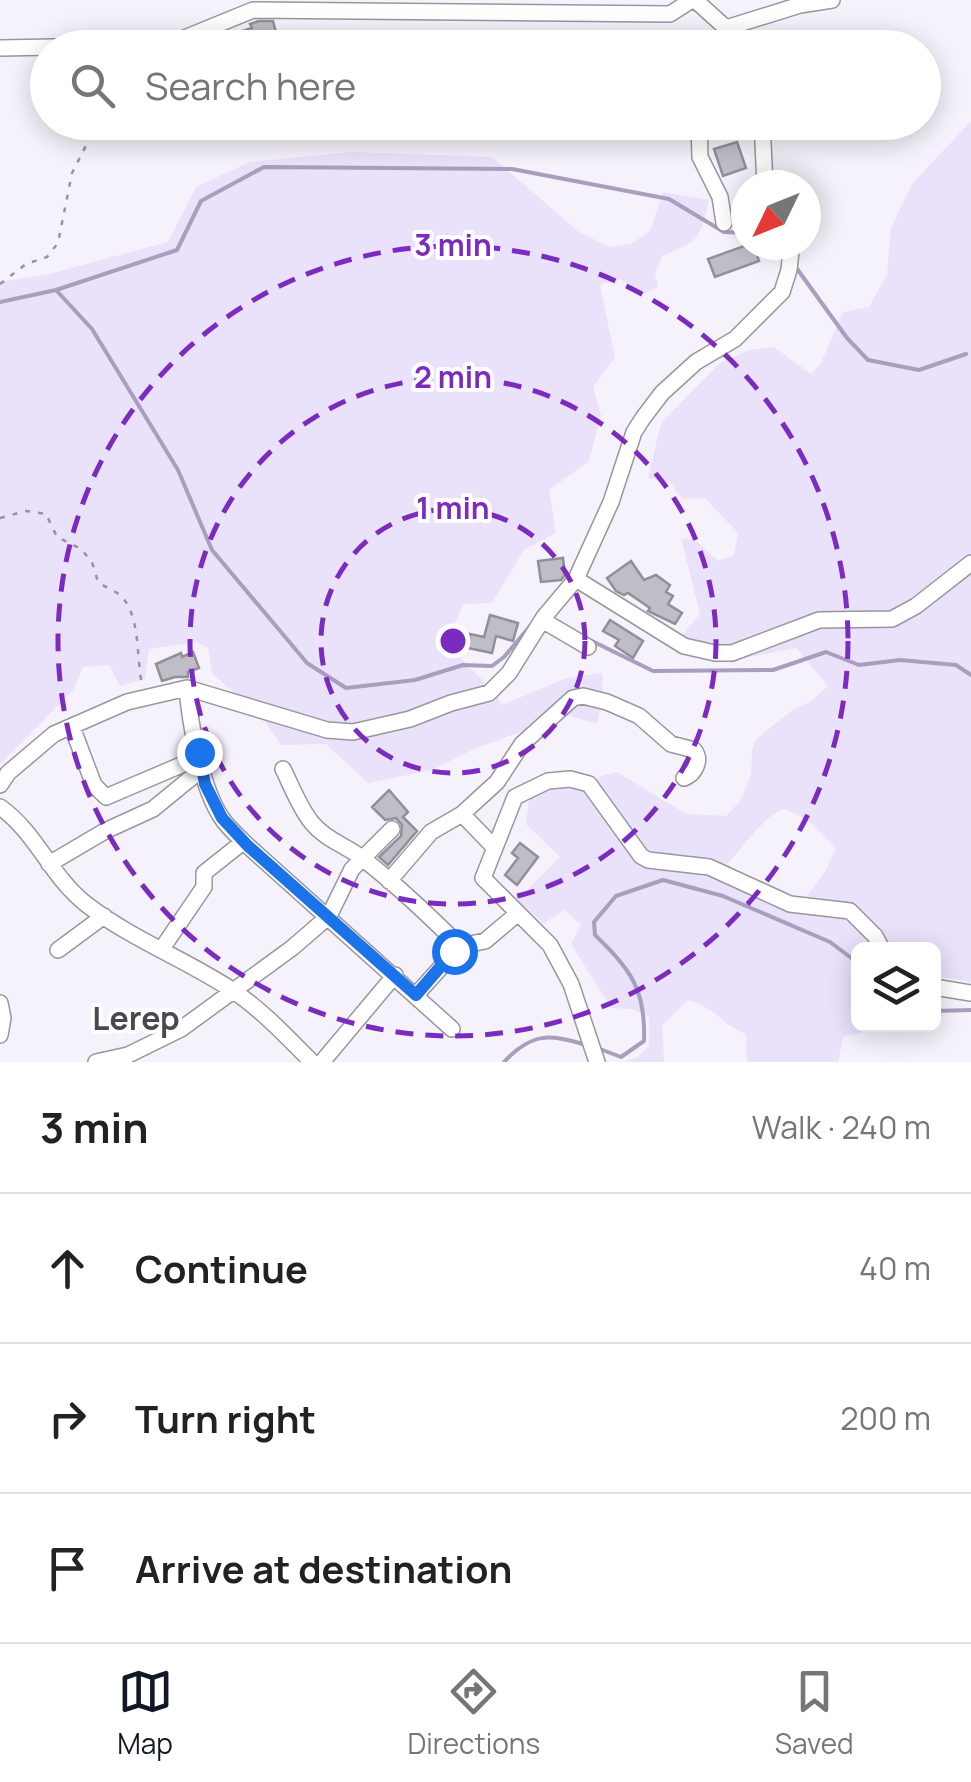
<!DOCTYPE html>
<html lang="en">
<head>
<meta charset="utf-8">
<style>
  body { margin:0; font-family:Manrope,sans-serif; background:#f6f6f6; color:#222 }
  .controls { position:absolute; right:30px; bottom:30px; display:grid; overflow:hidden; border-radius:15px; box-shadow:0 5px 25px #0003 }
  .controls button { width:90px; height:90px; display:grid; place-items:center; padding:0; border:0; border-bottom:2px solid #e0e0e0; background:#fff; color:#222; font:50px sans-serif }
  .compass { position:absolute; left:731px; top:170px; width:90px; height:90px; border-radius:50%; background:#fff; box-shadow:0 5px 25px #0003; rotate:227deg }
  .stop { position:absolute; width:30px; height:30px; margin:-22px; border:8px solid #1a73e8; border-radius:50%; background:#fff }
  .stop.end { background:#1a73e8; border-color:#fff; box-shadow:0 2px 10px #0008 }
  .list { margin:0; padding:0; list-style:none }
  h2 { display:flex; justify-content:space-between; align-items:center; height:130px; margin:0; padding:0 40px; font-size:42px }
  h2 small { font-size:32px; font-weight:400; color:#767676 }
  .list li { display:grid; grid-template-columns:65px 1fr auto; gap:30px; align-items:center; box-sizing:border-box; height:150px; padding:0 40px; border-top:2px solid #e0e0e0 }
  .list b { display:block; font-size:38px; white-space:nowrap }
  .list em { font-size:32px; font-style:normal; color:#767676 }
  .icon { flex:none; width:55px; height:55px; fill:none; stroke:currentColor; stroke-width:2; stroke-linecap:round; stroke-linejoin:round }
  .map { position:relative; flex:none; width:971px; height:1062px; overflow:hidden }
  .search { position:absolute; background:#fff; box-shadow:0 5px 25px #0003; left:30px; right:30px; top:30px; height:110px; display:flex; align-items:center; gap:25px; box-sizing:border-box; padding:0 35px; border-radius:55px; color:#767676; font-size:38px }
  .sheet { height:580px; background:#fff }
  nav { display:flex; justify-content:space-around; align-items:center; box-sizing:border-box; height:140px; border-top:2px solid #e0e0e0; background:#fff; font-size:28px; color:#767676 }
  nav a { display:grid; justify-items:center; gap:5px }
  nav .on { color:#111827 }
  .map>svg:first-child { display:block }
</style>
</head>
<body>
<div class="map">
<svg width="971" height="1062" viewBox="0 0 971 1062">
  <rect width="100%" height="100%" fill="#f5f2fb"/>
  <path fill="#eae1fb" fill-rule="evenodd" d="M971,121V982L934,976V949H858V1024L893,1025L843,1037L838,1062H747L746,1034C722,1025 715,1007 688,1000L662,1026L664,1062H624L638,1057L649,1046V1017L632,1009L611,1008L571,944L581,925L565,910L544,923L517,900L560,857L526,824L530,793L564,785L587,786L602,776L617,772L686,814L726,816L740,801L751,775L752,751L755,740L791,711L810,702L828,686L796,648L724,662L683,635L700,614L681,538L694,539L718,561L734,555L738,533L705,498L682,499L670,482L648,478L661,423L719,364L749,350L774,347L811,374L821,363L843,312L869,307L887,275L891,228L912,184ZM784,809L808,820L836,848L826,870L804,900C781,903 742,883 728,863C743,847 764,816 784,809Z
    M353,152L492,157L580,233L611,247L631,244L650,231L663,192L709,200C699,240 701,240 662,256L655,274L658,287L644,294L620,279L600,285L615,357L593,387L601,415L589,461L549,490L556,533L524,550L492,603L464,604L447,640C461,665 488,679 502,705L567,678L602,673L603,694L597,724L567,715L474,749L432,770L368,783L326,744L281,745L264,720L212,673L208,648L197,642L149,649L145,679L120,686L109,665L83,667L73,690L0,764V282L53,273L168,242L196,187L250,162Z"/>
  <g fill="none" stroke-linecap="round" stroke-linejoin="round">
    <path stroke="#a99ebe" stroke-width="4" d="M795,266L847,338L868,360L919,370L966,354
      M56,290L92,329L178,470L212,550L307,663L346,688L415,680L463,665L492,666L504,657L531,625
      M0,302L56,290L177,250L201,201L264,167L512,169L669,199L724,232L746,233
      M592,641L653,671L773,670L826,652L859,665L900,660L956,665L971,675
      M934,1011L971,1010
      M600,1049L621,1057L644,1041C646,989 630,969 595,935L594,922L616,896L663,880L723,896L830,942L858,963
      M504,1062C532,1032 549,1034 586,1045"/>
  </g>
  <path fill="#bfbdc5" stroke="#918f97" stroke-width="2.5" d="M259,21H273L280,48H234L230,35L252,28L250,24Z
    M737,142L746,168L723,176L714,149Z
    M747,245H754L759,261L715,277L708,259Z
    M563,558L565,575L561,580L541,582L538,561Z
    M631,561L644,580L656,575L670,585L666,592L673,596L668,604L682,613L675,624L648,611L650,608L628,593L624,595L616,591L607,578Z
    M490,615L518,623L513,641L496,636L492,653L468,648L470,634L484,637Z
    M610,620L643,641L633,658L615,646L619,640L603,631Z
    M193,652L199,668L188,672V677H175L162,681L156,664L181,653L182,657Z
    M389,790L408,812L403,817L417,831L388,865L379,857L401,836L402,825L396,818L385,820L372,807Z
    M520,843L538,857L517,885L505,875L518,858L512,853Z"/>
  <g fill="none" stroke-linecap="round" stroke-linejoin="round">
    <g stroke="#99969e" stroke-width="18">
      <path id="minor" d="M695,0L726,28L741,48
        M726,28L800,5L832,0
        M0,48L107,46L182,39L253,10L670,14L692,0
        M713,48L717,42L733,36
        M699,122L700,157L720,197L724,223
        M762,122L765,185
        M576,579L684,646L715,653H732L819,620L892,619L916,606L971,563
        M542,620L588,647
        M187,688C190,724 201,786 221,817C228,828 239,837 248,846L452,1029
        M72,727L94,785L106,797L200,757
        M283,769C292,787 299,807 312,823C326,840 345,845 362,858C397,885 428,915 460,946
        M0,785L8,773L54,734L127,702L187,688L327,730L353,732L410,719L451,703L489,693L509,673L544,617L576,579L611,502L634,432L643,418L662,393L696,362L735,339L782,292L789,270L791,251L788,245
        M0,807C37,833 51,877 86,904C131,939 185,959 232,990C262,1010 287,1037 312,1062
        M462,814L494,847
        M49,864L105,831L153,809L202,769
        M389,881L431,832L462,814L497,782L522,744L573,698L583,696L607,702L639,716L671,744L694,750C702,760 695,774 684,778
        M58,950L104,916
        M161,950L204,887V873L243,842
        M934,987L971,993
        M416,995L460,946L485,941L517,914
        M0,1003L3,1018L0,1035
        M96,1062L128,1055L181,1029L292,948L329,916L352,869L392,829
        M322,1062L395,975
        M597,1062L571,984L550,945L483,878L515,797L548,781L570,779L589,784L641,856L648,860L709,867L790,904L850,911L875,936L882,949"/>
    </g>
    <path stroke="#96949a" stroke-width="2.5" stroke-dasharray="5 8" stroke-linecap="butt" d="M0,284L26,264L47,257L58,243L72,173L98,122
      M0,518L26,511L46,514L57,537L81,549L92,562L98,582C105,587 113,590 120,595C141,614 136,658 142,684"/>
    <use href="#minor" stroke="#fff" stroke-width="15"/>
  </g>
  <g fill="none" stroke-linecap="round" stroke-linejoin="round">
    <path stroke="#1a73e8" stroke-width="12" d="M199,752L205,784L222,818L248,846L416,995L454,951"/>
  </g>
  <g fill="none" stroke="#7b2cbf" stroke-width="5" stroke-dasharray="18 12">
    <circle cx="453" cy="641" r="132"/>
    <circle cx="453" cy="641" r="263"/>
    <circle cx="453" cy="641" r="395"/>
  </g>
  <g text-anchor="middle" stroke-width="8" stroke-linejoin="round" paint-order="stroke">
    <g font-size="32" font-weight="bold" fill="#4a474e" stroke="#fff">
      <text x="136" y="1030">Lerep</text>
    </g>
  </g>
  <circle cx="453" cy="641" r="15" fill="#7b2cbf" stroke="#fff" stroke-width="5"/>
  <g font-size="30" text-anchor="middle" font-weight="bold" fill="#7b2cbf" stroke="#fff" stroke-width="8" stroke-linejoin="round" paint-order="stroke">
    <text x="453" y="256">3 min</text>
    <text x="453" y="388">2 min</text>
    <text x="453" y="519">1 min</text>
  </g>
</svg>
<div class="controls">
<button><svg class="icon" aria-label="layers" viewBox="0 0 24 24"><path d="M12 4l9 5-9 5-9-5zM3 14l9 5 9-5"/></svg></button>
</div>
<svg class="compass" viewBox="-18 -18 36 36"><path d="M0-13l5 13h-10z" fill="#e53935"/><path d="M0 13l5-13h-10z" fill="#767676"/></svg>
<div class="stop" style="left:454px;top:951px"></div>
<div class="stop end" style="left:199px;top:752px"></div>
<div class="search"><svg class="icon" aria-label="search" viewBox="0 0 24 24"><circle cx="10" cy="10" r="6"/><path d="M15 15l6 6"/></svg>Search here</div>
</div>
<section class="sheet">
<h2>3 min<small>Walk · 240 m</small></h2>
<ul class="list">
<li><svg class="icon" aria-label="ahead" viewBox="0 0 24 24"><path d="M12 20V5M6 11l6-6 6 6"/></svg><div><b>Continue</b></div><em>40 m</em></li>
<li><svg class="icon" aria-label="right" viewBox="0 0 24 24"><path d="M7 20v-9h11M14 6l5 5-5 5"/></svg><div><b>Turn right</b></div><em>200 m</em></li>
<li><svg class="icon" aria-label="arrive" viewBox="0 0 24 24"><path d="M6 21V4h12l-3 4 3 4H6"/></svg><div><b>Arrive at destination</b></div></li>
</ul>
</section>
<nav>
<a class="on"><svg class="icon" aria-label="map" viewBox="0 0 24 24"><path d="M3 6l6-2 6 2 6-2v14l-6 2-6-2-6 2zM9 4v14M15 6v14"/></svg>Map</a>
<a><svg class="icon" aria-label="directions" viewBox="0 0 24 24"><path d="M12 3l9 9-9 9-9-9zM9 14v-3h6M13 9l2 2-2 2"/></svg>Directions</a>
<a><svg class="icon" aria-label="saved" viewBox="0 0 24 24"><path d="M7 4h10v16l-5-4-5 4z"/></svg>Saved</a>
</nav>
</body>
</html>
